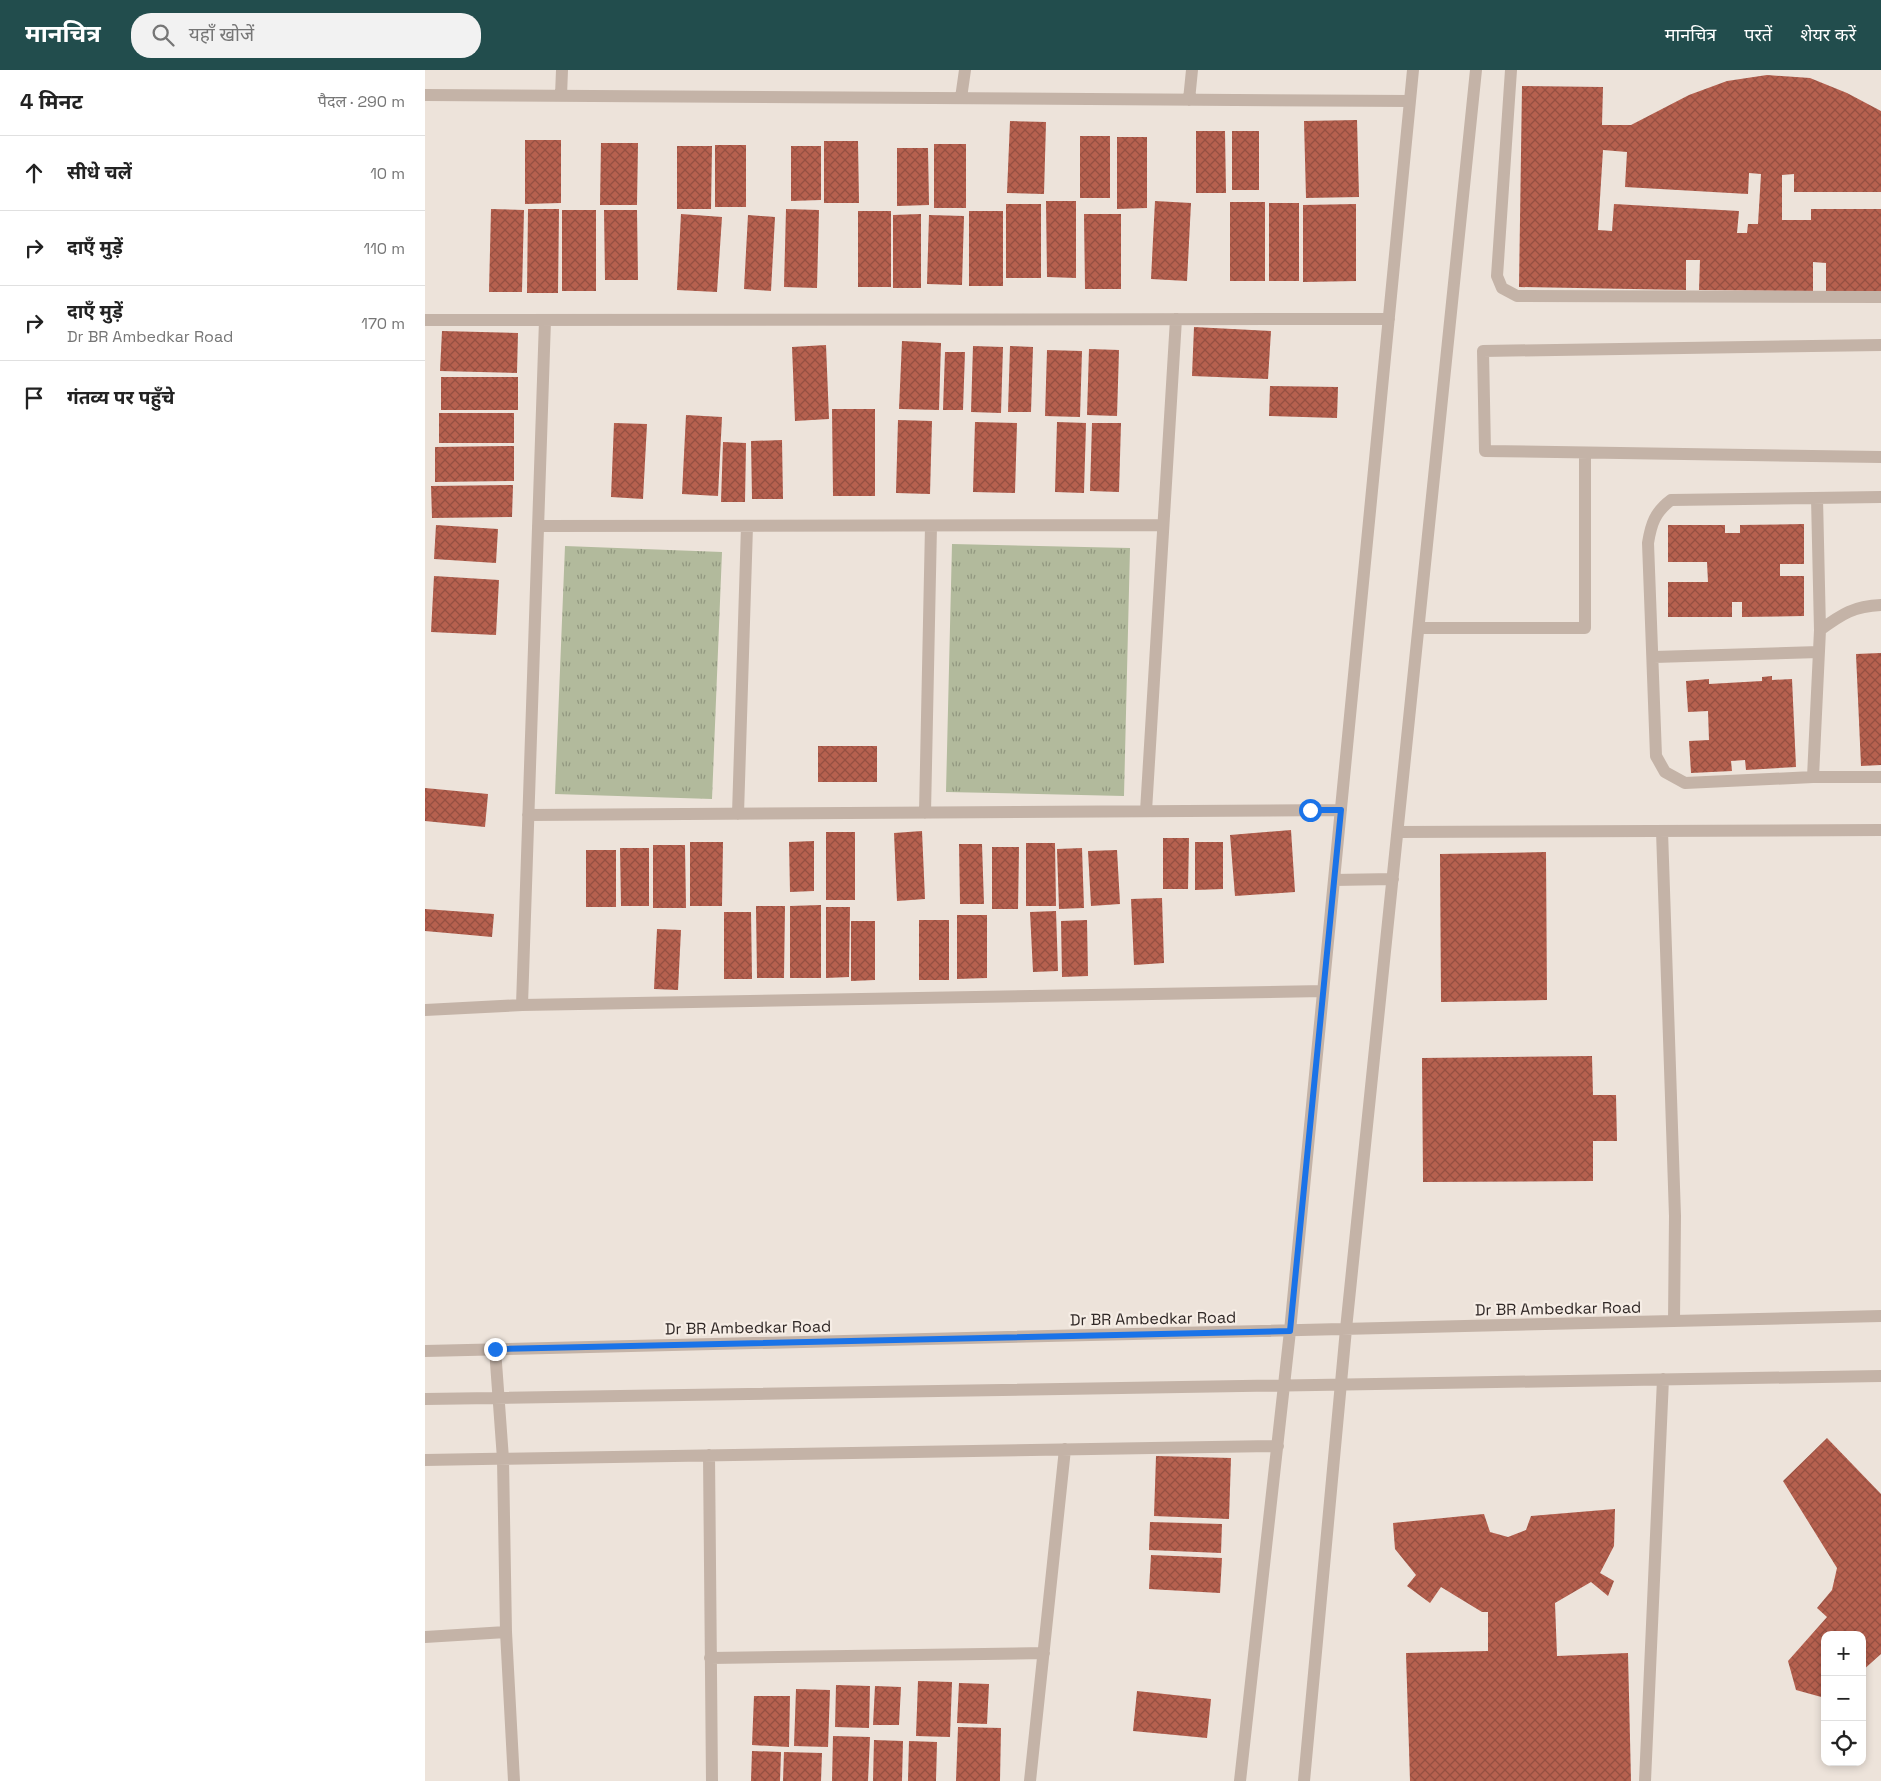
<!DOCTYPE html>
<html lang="hi">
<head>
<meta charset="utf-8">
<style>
  body { margin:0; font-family:"Space Grotesk","Noto Sans Devanagari",sans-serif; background:#f2f2f2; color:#222 }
  .controls { position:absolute; right:15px; bottom:15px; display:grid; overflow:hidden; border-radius:10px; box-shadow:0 2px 8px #0003 }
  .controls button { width:45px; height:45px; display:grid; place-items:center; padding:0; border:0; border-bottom:1px solid #e0e0e0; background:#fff; color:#222; font:25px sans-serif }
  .stop { position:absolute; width:15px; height:15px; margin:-11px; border:4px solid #1a73e8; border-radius:50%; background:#fff }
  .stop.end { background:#1a73e8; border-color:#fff; box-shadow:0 1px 5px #0008 }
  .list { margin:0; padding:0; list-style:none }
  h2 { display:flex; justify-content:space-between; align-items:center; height:65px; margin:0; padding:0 20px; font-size:21px }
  h2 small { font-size:16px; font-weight:400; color:#767676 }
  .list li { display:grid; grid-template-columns:32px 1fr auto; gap:15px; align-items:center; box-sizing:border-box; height:75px; padding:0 20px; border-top:1px solid #e0e0e0 }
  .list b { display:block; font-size:19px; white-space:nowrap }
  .list p { margin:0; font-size:16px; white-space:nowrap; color:#767676 }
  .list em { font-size:16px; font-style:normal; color:#767676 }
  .icon { flex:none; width:28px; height:28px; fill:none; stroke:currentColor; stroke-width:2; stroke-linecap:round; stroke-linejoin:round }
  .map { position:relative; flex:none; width:1456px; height:1711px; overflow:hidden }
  header { display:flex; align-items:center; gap:30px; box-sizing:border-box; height:70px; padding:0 25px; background:#224d4d; color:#fff }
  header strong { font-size:24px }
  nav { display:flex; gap:28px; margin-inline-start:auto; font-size:18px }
  .search { width:350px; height:45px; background:#f2f2f2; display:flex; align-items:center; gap:12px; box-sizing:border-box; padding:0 18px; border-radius:20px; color:#767676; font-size:19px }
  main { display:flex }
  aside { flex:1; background:#fff }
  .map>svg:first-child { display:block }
</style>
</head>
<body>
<header>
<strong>मानचित्र</strong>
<div class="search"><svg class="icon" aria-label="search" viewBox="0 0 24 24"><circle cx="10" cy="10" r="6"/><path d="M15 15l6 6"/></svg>यहाँ खोजें</div>
<nav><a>मानचित्र</a><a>परतें</a><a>शेयर करें</a></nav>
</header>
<main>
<aside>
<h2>4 मिनट<small>पैदल · 290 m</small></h2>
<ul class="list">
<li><svg class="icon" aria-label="ahead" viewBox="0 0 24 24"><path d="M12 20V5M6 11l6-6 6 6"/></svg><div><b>सीधे चलें</b></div><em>10 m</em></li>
<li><svg class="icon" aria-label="right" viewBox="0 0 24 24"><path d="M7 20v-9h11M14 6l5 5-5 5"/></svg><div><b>दाएँ मुड़ें</b></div><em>110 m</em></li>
<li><svg class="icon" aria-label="right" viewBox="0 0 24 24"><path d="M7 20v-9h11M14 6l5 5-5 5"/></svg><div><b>दाएँ मुड़ें</b><p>Dr BR Ambedkar Road</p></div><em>170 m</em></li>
<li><svg class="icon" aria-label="arrive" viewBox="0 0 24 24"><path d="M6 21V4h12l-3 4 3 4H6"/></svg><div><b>गंतव्य पर पहुँचे</b></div></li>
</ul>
</aside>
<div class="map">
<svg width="1456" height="1711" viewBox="0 0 1456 1711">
  <defs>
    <pattern id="park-tufts" width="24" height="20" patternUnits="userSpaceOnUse" patternTransform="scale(1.25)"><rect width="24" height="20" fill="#b2ba9c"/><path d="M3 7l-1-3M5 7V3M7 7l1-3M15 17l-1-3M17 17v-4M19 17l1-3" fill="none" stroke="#91977f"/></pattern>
    <pattern id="building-cross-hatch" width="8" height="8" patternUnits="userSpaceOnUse" patternTransform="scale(1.25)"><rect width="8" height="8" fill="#b6614f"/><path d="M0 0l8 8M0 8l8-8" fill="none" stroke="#955042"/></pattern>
  </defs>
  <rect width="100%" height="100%" fill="#ede3da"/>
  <path fill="url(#park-tufts)" d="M527,474L705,478L699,726L521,722Z
    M140,476L297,482L287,729L130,724Z"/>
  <path fill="url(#building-cross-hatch)" fill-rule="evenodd" d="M1342,5L1385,8L1422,23L1456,41V122H1369V104L1357,105V150H1386V139H1456V222L1401,221V193L1388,192V221L1274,220L1275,190H1261V220L1094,217L1097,16L1178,17L1177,55H1206L1264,25L1302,11ZM1178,80L1202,82L1200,117L1323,124L1324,103L1336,104L1333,154H1323L1322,163H1312L1314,141L1189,134L1187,161L1173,160Z
    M932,50L934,127L881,128L879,51Z
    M585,51L621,52L619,124L582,123Z
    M771,61H800L801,123H771Z
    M807,61H834V120H807Z
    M655,66H685V128H655Z
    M692,67H722V138L692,139Z
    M100,70H136V133L100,134Z
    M399,71H433L434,133H399Z
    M176,73H213L212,135H175Z
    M509,74H541V138H509Z
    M290,75H321V137H290Z
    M252,76H287L286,139H252Z
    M366,76H396V130L366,131Z
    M472,78H503L504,135L472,136Z
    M621,131H651V208L622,207Z
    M730,131L766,133L762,211L726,209Z
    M805,132H840V211H805Z
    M844,133H874V211H844Z
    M581,134H616V208H581Z
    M931,134V211L878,212V135Z
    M66,139L99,140L97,222H64Z
    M103,139H134L133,223H102Z
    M361,139L394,140L392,218L359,217Z
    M137,140H171V221H137Z
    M179,140H212L213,210H180Z
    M433,141H466V217H433Z
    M544,141H578V216H544Z
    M256,144L297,147L292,222L252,220Z
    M496,144V218H468V145Z
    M659,144H696V219H660Z
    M323,145L350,147L346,221L319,219Z
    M504,145L539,146L537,215L502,214Z
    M769,257L846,261L843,309L767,306Z
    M17,261L93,263L92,303L15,301Z
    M477,271L516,273L514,340L474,339Z
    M401,275L404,349L370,351L367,277Z
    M548,276L578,277L576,343L546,342Z
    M585,276L608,277L606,342H583Z
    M664,279L694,280L692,346L662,345Z
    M622,280L657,281L655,347L620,346Z
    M520,282H540L538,340H518Z
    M16,307H93V340H16Z
    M845,316L913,317L912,348L844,346Z
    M407,339H450V426H408Z
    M14,343H89V373H14Z
    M261,345L297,347L293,426L257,424Z
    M473,350L507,351L505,424L471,423Z
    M550,352L592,353L590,423L548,422Z
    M632,352L661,353L659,423L630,422Z
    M189,353L222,354L218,429L186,427Z
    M667,353H696L694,422L665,421Z
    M357,370L358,429H327L326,371Z
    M298,372L321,373L320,432H296Z
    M89,376V411L10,412V377Z
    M88,415L87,447L7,448L6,416Z
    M1379,454V494H1355V506H1379V546L1317,547V532H1307V547H1243V512H1283L1282,492H1243V455H1300V463H1315V455Z
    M11,455L73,459L71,493L9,489Z
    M9,506L74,510L71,565L6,562Z
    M1456,583V695L1436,696L1431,584Z
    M1347,606V610L1367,609L1371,697L1321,700L1320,690L1306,691L1307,701L1266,703L1264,671L1284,670L1283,641L1263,642L1261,611L1284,609V614L1337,611V607Z
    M393,676H452V712H393Z
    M0,718L63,724L60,757L0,751Z
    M866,760L870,822L810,826L805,765Z
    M497,761L500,829L472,831L469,763Z
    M401,762H430V830H401Z
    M738,768H764L763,819H738Z
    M389,771V821L365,822L364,772Z
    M265,772H298L297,836H265Z
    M770,772H798V819L770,820Z
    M601,773H630L631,836H601Z
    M534,774H557L559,834H535Z
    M228,775H260L261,838H228Z
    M567,777H594L593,839H567Z
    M195,778H224V836H196Z
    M657,778L659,838L634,839L632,779Z
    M161,780H191V837H161Z
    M692,780L695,834L666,836L663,781Z
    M1121,782L1122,930L1016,932L1015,784Z
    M737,828L739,893L709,895L706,829Z
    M396,835V908H365V836Z
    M331,836H360L359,908H332Z
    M401,837H425L424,907L401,908Z
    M0,839L69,844L67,867L0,861Z
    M631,841L633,901L608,902L605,842Z
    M299,842H326L327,909H299Z
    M532,845H562V908L532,909Z
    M494,850H524V910H494Z
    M662,850L663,906L637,907L636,851Z
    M426,851H450V910L426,911Z
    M232,859L256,860L253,920L229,919Z
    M1167,986L1168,1025H1191L1192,1071H1168V1111L998,1112L997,988Z
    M1402,1368L1456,1424V1584L1437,1601V1565H1400V1628L1371,1620L1363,1591L1402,1547L1392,1538L1407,1520L1412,1498L1358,1411Z
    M731,1386L806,1388L804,1449L729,1446Z
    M1190,1439L1189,1476L1175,1503L1189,1511L1183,1526L1166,1512L1130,1533L1132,1586L1203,1583L1206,1711H985L981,1583L1063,1581V1542H1057L1016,1517L1005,1533L982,1516L991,1505L970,1479L968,1453L1059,1444L1065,1462L1083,1467L1101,1460L1106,1446Z
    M725,1452L797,1454L796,1483L724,1480Z
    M726,1485L797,1488L795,1523L724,1519Z
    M493,1611L527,1612L525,1667L491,1666Z
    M534,1613L564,1614L562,1654L532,1653Z
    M411,1615L445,1616L444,1658L410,1657Z
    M450,1616L476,1617L474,1655H448Z
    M371,1619L405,1620L403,1677L369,1676Z
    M712,1621L786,1629L782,1668L708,1661Z
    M329,1626H365L364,1677L327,1675Z
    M533,1657L576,1658L575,1711H531Z
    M408,1666L445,1667L443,1711H407Z
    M449,1670L478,1671L477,1711H448Z
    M484,1671L512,1672L511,1711H483Z
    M327,1681L356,1682L355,1711H326Z
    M359,1682L397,1683L396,1711H358Z"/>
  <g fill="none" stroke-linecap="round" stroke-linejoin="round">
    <path stroke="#c4b3a7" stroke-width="12" d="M1086,0L1072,206L1077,218L1092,226L1456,227
      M0,25L985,31
      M136,26L137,0
      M536,28L540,0
      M764,30L767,0
      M0,250L964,249
      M1456,275L1058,281L1060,381L1456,387
      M1456,427L1246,430C1230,442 1226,454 1223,473L1231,686L1240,702L1260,713L1388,707H1456
      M113,456L738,455
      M994,558H1160V383
      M1395,560C1417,544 1429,536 1456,535
      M1229,587L1394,582
      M1388,707L1395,560L1392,428
      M721,741L751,249
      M500,743L506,456
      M313,744L322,456
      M103,745L916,740
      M1237,761L1250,1146L1249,1251
      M973,762L1456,760
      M909,810L968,809
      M97,935L120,250
      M0,940L97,935L898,921
      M70,1279L78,1389L81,1562L89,1711
      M0,1281L1456,1246
      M0,1329L1456,1306
      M284,1385L287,1711
      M0,1390L853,1376
      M0,1567L81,1562
      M285,1588L619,1583
      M605,1711L640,1379
      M815,1711L865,1261L988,0
      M879,1711L921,1259L1051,0
      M1220,1711L1238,1309"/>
  </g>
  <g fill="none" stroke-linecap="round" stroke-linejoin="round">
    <path stroke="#1a73e8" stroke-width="6" d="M70,1279L865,1261L916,740H885"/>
  </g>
  <g text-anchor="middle" stroke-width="4.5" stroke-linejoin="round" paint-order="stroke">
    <g font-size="16" fill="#312927" stroke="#f6ede5">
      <text transform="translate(1133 1238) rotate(-1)" y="6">Dr BR Ambedkar Road</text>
      <text transform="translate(728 1248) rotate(-1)" y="6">Dr BR Ambedkar Road</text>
      <text transform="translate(323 1257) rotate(-1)" y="6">Dr BR Ambedkar Road</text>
    </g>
  </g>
</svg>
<div class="controls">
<button>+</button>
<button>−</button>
<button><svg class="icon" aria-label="locate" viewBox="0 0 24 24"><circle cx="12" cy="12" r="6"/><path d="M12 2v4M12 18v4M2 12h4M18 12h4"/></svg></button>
</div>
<div class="stop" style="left:885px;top:740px"></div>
<div class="stop end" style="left:70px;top:1279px"></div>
</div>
</main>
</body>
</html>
